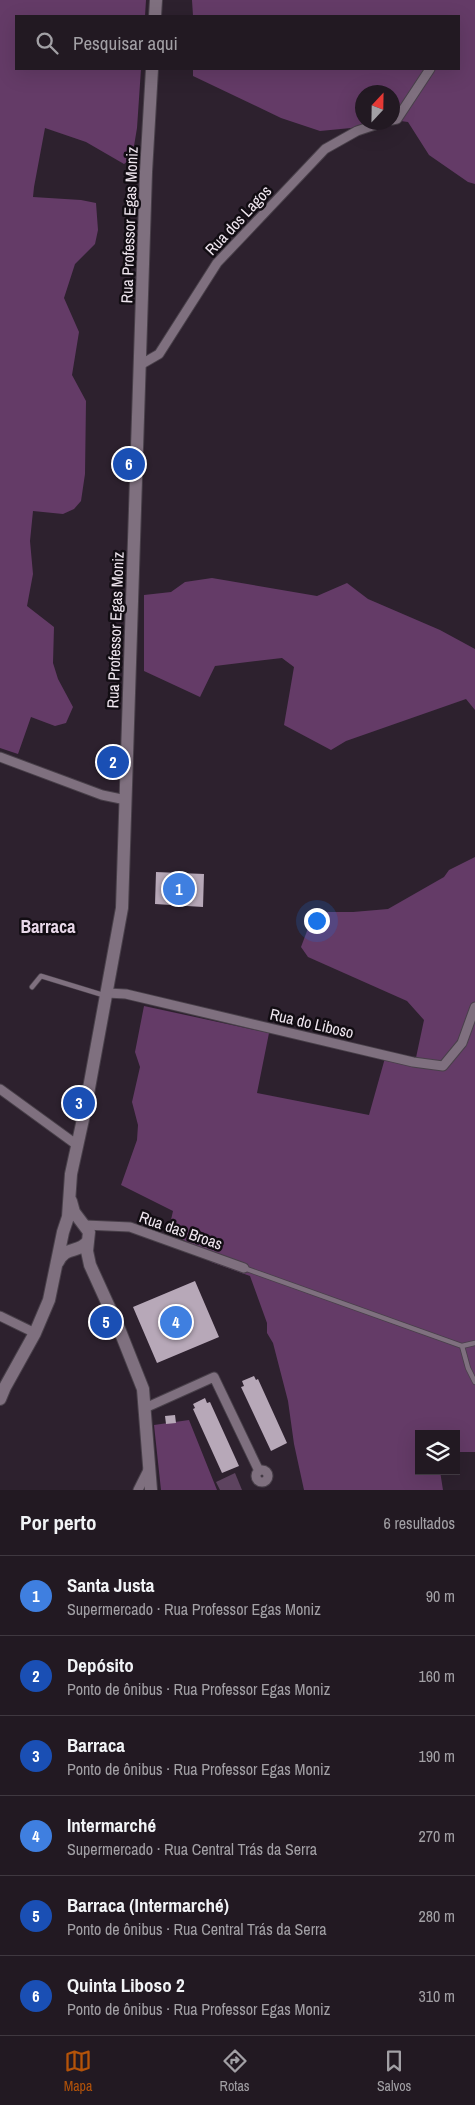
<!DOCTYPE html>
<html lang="pt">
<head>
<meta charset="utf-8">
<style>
  body { margin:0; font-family:"Archivo Narrow",sans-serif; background:#2e262f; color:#f1f3f6 }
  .controls { position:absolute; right:15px; bottom:15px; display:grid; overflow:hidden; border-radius:0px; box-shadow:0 5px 20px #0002 }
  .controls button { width:45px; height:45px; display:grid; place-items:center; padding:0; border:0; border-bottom:1px solid #3f3840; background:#221922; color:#f1f3f6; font:25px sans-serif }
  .compass { position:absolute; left:355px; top:85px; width:45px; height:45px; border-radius:50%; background:#221922; box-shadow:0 5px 20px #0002; rotate:22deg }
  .you { position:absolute; left:316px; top:920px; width:18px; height:18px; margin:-12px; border:4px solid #fff; border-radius:50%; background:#1a73e8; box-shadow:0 0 0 8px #1a73e833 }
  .badge { display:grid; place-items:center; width:32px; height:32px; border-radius:50%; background:#b45309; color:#fff; font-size:16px; font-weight:700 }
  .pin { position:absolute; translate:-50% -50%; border:2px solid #fff; box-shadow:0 1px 5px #0006 }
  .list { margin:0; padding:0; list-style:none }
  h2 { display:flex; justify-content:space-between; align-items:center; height:65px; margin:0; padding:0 20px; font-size:21px }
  h2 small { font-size:16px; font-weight:400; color:#a2a0a5 }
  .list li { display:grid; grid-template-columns:32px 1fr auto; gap:15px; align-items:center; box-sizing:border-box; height:80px; padding:0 20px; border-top:1px solid #3f3840 }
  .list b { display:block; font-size:19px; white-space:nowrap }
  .list p { margin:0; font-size:16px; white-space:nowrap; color:#a2a0a5 }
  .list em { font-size:16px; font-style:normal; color:#a2a0a5 }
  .icon { flex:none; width:28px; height:28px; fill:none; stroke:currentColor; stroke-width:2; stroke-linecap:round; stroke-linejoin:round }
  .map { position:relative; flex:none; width:475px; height:1490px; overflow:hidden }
  .search { position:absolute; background:#221922; box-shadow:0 5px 20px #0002; left:15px; right:15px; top:15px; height:55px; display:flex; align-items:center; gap:12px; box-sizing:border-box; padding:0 18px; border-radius:0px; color:#a2a0a5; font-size:19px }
  .sheet { height:545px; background:#221922 }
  nav { display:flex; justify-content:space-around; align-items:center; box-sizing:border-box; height:70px; border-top:1px solid #3f3840; background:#221922; font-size:14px; color:#a2a0a5 }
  nav a { display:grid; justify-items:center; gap:2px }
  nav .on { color:#b45309 }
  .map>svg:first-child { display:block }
</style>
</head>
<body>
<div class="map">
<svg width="475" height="1490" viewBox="0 0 475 1490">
  <rect width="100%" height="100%" fill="#2d212e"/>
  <path fill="#5d435f" d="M235,1473L242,1490H220L216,1482Z"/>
  <path fill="#643b67" d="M0,0H146L145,16H16V69H141L137,128L132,158L124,164L86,142L45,128L34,187L33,197L81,200L96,203L98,230L95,244L75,264L64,298L79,332L72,375L86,401L85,474L81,501L74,509L63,514L33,511L30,541L33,574L27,606L54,627L53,663L58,679L73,707L66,723L55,726L31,717L18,754L0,748Z
    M192,0H475V184L468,182L429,155L408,122L393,120L392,92H362V122L369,123L351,128L320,131L281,118L193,76V69H459V16H193Z
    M212,578L317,596L347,583L368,599L440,630L475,649V710L466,699L346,741L331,750L284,725L294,667L282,658L215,666L200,697L144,671V595L171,592L185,582Z
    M475,857V1452H456V1434H419V1471H440L443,1490H304L294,1444L288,1401L273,1343L267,1333V1323L250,1276L211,1262L203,1249L168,1233L173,1211L121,1185L137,1140L138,1125L132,1102L140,1067L135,1052L144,1006L269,1033L257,1093L369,1115L385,1058L414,1067L424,1020L407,1001L308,957L301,947L307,931L319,912H353L388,909L444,877L449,870Z
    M189,1420L217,1490H161L154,1425Z"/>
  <path fill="#b7a8b8" d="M156,872L204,874L203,907L155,904Z
    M195,1281L219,1337L157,1363L133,1307Z
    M254,1376L256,1380L258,1379L287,1443L271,1451L241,1387L244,1386L242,1381Z
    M205,1398L207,1403L210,1402L239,1466L222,1473L193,1409L195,1408L193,1404Z
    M175,1415L176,1423L166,1424L165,1416Z"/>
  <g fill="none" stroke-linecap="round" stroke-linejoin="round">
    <g stroke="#49404a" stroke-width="6">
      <path id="service" d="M32,987L41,976L103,995
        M244,1268L462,1346L475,1343
        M462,1346L468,1368L475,1382"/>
    </g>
    <g stroke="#49404a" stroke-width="11">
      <path id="minor" d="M392,120L397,119L430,69
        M140,365L159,354L217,263L325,149L357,131L384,122
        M0,757L102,795L126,800
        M107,993L126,994L413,1062L443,1066L462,1043L475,1007
        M0,1089L77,1145
        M85,1225L130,1227L244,1268
        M0,1316L35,1333
        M145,1408L214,1377L259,1471
        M256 1476a6 6 0 1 1 12 0a6 6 0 1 1-12 0Z
        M138,1490L148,1470"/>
    </g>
    <g stroke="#49404a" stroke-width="14">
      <path id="secondary" d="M155,16L156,0
        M71,1201L74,1212L89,1232L87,1251L90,1265L120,1331L143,1389L151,1490
        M58,1262C66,1245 79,1254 88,1241
        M0,1399L5,1387L35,1333L49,1300L63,1232L68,1217L71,1174L85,1110L122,908L146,172L152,69"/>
    </g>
    <use href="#service" stroke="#7f707f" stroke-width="4.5"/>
    <use href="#minor" stroke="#7f707f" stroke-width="9"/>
    <use href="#secondary" stroke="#7f707f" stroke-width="12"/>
  </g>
  <g text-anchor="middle" stroke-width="5" stroke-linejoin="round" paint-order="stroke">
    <g font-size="16" fill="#efe6ef" stroke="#120d13">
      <text transform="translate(238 220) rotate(-47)" y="6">Rua dos Lagos</text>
      <text transform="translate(129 225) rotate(-88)" y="6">Rua Professor Egas Moniz</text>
      <text transform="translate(115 630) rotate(-88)" y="6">Rua Professor Egas Moniz</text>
      <text transform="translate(312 1023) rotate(13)" y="6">Rua do Liboso</text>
      <text transform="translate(181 1230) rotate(19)" y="6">Rua das Broas</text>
    </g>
    <g font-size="18" font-weight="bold" fill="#e8d8e9" stroke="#120d13">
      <text x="48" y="933">Barraca</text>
    </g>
  </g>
</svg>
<div class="controls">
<button><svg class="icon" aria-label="layers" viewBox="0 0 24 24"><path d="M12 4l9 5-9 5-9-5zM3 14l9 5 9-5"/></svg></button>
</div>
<svg class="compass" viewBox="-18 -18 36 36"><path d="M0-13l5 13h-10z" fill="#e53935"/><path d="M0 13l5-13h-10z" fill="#a2a0a5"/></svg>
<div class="you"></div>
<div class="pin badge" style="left:179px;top:889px;background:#3f7fe0">1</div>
<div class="pin badge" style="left:113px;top:762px;background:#1a4fb4">2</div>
<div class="pin badge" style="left:79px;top:1103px;background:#1a4fb4">3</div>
<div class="pin badge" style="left:176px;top:1322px;background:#3f7fe0">4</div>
<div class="pin badge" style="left:106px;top:1322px;background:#1a4fb4">5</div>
<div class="pin badge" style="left:129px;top:464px;background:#1a4fb4">6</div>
<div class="search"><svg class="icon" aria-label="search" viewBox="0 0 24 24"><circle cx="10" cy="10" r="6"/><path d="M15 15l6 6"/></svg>Pesquisar aqui</div>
</div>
<section class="sheet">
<h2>Por perto<small>6 resultados</small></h2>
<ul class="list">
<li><span class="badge" style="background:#3f7fe0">1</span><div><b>Santa Justa</b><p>Supermercado · Rua Professor Egas Moniz</p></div><em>90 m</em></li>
<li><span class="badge" style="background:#1a4fb4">2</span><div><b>Depósito</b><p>Ponto de ônibus · Rua Professor Egas Moniz</p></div><em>160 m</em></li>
<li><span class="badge" style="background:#1a4fb4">3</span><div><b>Barraca</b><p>Ponto de ônibus · Rua Professor Egas Moniz</p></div><em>190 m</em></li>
<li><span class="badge" style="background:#3f7fe0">4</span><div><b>Intermarché</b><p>Supermercado · Rua Central Trás da Serra</p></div><em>270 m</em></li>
<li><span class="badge" style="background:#1a4fb4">5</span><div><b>Barraca (Intermarché)</b><p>Ponto de ônibus · Rua Central Trás da Serra</p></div><em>280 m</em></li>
<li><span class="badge" style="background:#1a4fb4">6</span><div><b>Quinta Liboso 2</b><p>Ponto de ônibus · Rua Professor Egas Moniz</p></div><em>310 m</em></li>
</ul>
</section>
<nav>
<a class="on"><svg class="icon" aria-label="map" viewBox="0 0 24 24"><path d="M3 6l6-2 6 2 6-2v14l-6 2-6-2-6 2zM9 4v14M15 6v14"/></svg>Mapa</a>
<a><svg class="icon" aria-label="directions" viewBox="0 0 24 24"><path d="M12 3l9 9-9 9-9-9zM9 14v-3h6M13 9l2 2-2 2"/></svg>Rotas</a>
<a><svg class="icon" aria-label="saved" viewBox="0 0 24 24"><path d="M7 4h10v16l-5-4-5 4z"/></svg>Salvos</a>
</nav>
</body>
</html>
